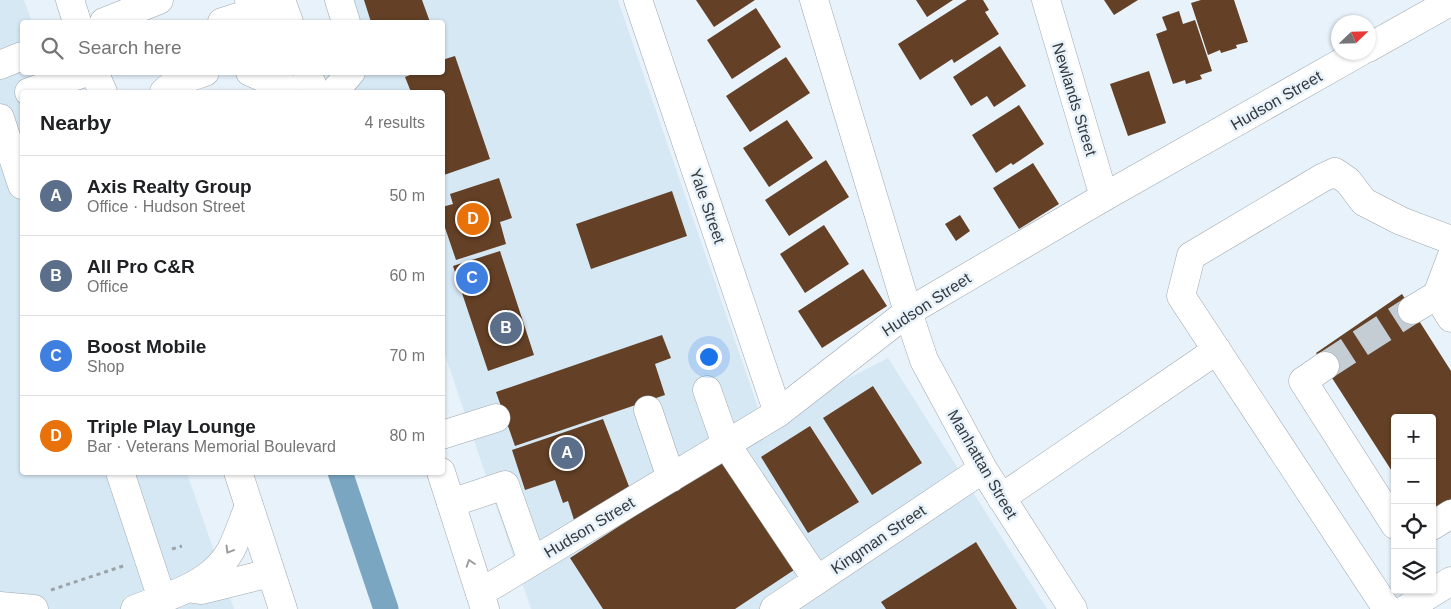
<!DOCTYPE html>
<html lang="en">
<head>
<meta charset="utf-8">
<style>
  body { margin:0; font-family:Helvetica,sans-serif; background:#f2f2f2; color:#202124 }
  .controls { position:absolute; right:15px; bottom:15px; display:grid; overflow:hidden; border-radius:5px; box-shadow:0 1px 4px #0004 }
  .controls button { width:45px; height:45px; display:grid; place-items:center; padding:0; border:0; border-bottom:1px solid #e0e0e0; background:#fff; color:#202124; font:25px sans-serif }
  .compass { position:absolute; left:1331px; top:15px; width:45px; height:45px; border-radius:50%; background:#fff; box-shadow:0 1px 4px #0004; rotate:67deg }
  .you { position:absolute; left:708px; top:356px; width:18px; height:18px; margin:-12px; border:4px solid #fff; border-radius:50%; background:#1a73e8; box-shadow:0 0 0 8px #1a73e833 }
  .badge { display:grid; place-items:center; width:32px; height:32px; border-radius:50%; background:#0167b3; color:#fff; font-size:16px; font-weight:700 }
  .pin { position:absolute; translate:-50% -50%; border:2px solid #fff; box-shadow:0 1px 5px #0006 }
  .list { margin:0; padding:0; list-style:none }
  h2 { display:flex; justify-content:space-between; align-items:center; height:65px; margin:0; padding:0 20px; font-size:21px }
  h2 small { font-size:16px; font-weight:400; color:#757577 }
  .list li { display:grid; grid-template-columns:32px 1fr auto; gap:15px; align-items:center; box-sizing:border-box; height:80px; padding:0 20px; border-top:1px solid #e0e0e0 }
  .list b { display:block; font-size:19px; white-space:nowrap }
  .list p { margin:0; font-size:16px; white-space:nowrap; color:#757577 }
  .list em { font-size:16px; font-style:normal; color:#757577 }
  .icon { flex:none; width:28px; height:28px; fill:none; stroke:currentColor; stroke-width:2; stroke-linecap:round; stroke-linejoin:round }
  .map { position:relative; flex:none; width:1451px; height:609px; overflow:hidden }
  .search { position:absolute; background:#fff; box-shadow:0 1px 4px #0004; left:20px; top:20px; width:425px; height:55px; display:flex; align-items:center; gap:12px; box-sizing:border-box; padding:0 18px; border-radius:5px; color:#757577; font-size:19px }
  .panel { position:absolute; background:#fff; box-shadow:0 1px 4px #0004; left:20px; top:90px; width:425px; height:385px; border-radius:5px }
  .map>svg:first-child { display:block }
</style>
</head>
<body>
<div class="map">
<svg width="1451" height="609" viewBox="0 0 1451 609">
  <rect width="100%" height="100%" fill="#e8f2fa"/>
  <path fill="#d7e8f5" d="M0,0H24L32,22H22V72L49,73L22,92V472L187,473L234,609H0Z
    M324,0H618L763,422L888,358L1047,609H531L443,349L442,92H355L349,73L442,72V22H332Z"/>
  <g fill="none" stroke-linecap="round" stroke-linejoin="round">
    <path stroke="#7aa6c2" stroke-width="25" d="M340,472L386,609"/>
  </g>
  <path fill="#634026" d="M364,0H422L430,22H371Z
    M696,0H755L714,27Z
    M916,0H953L927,17Z
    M967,0H983L989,10L985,12L999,34L954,63L952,59L920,80L898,44Z
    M1104,0H1138L1114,15Z
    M1201,0H1234L1248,42L1236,45L1237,48L1221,53L1220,50L1208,55L1191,3Z
    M756,8L781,47L732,79L707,40Z
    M1179,11L1183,24L1195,20L1212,71L1200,75L1202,79L1186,84L1185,80L1173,84L1156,34L1167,30L1162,17Z
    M1000,46L1026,86L994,107L987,96L971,106L953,77Z
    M455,56L490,159L444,175L442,92H411L405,77L410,75L409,72H442V60Z
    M786,57L810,93L750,132L726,96Z
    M1149,71L1166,123L1128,136L1110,84Z
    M1019,105L1044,144L1013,165L1011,163L996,173L972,135Z
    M787,120L813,158L769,187L743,148Z
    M826,160L849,197L789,236L765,200Z
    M1033,163L1059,204L1019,229L993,188Z
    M499,178L512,218L500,222L506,244L456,260L442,219V207L453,204L450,194Z
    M672,191L687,236L591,269L576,224Z
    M960,215L970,231L956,241L945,224Z
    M824,225L849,264L805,293L780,254Z
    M500,251L534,355L488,371L453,266Z
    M863,269L887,306L822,348L798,311Z
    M1402,294L1451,371V499L1432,510V418H1395V476L1316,353Z
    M662,335L671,358L655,364L665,395L515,446L496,392Z
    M873,386L922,463L872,495L823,418Z
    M603,419L630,489L575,523L568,501L563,503L555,480L525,490L512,450Z
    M810,426L859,502L808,533L761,457Z
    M723,459L794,570L735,609H603L570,558Z
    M976,542L1017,609H886L881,602Z"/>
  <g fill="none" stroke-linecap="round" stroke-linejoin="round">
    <path stroke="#c4cdd4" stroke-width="28" stroke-dasharray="28 14" stroke-linecap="butt" d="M1325,366L1412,310"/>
    <g stroke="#9da6ad" stroke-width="29">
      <path id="minor" d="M339,0L346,22
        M638,0L778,413
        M814,0L908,312L924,360L983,469L1073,609
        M1046,0L1104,197
        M222,22L257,11L272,0
        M1368,48L1448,3L1447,0
        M0,65L22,56
        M29,92L87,72
        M334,92L351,72
        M0,118L22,185
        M1451,258L1437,295L1451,318
        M1412,310L1437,295
        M1325,366L1303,381L1395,525
        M707,390L726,444L817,580
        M648,410L671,478
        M442,435L496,418
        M120,472L162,599L135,609
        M1001,498L1217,350
        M451,503L505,485L532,561
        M1432,526L1451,514
        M194,589L202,590L270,573
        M480,593L778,413L908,312L1104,197L1360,52
        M162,599C189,589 216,577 231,550C238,536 243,520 249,506
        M0,606L34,609
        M774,609L983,469
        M1387,609L1181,296L1191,256L1322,178L1335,172L1348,181L1364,202L1401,221L1451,240
        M1406,609L1451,581"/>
    </g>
    <g stroke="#9da6ad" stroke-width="29">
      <path id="major" d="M70,0L77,22
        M249,0L257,11L261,22
        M281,0L289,22
        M104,22L159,0
        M94,72L103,92
        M250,72L285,87
        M307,72L315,92
        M164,92C175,81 191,77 205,72
        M238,472L283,609
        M441,472L485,609"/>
    </g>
    <path stroke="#9ca3a9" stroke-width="3" stroke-dasharray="4 4" stroke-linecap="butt" d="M172,549L182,546
      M51,590L126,565"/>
    <use href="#minor" stroke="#fff" stroke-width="28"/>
    <use href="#major" stroke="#fff" stroke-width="28"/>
  </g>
  <defs><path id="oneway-chevron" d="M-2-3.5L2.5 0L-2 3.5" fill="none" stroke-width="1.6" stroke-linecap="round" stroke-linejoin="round" transform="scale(1.25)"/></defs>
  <g stroke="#9a9c9e">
    <use href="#oneway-chevron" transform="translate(229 550) rotate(121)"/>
    <use href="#oneway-chevron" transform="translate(470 563) rotate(-108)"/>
  </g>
  <g text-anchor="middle" stroke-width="5" stroke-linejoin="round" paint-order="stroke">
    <g font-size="16" fill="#363a3d" stroke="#e8f2fa">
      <text transform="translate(1075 99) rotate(73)" y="6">Newlands Street</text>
      <text transform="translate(1276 100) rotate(-30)" y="6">Hudson Street</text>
      <text transform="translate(708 206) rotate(71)" y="6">Yale Street</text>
      <text transform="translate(926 304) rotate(-33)" y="6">Hudson Street</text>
      <text transform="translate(983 464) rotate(60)" y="6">Manhattan Street</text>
      <text transform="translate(589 527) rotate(-31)" y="6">Hudson Street</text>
      <text transform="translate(878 539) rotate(-34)" y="6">Kingman Street</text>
    </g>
  </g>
</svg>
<div class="controls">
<button>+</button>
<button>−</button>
<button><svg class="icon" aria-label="locate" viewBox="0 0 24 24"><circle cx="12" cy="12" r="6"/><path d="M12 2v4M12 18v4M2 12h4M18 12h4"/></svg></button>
<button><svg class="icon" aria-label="layers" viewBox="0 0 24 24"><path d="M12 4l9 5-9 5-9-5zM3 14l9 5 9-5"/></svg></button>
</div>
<svg class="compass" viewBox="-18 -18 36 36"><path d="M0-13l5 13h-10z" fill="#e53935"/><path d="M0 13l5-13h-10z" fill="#757577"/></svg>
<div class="you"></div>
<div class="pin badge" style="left:567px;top:453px;background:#5c6f8a">A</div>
<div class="pin badge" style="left:506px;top:328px;background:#5c6f8a">B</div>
<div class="pin badge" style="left:472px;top:278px;background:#3f7fe0">C</div>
<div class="pin badge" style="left:473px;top:219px;background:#e8710a">D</div>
<div class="search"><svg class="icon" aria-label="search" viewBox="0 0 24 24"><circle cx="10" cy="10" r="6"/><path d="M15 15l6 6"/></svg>Search here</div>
<section class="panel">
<h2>Nearby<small>4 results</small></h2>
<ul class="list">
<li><span class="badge" style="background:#5c6f8a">A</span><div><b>Axis Realty Group</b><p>Office · Hudson Street</p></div><em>50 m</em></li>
<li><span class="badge" style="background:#5c6f8a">B</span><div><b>All Pro C&amp;R</b><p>Office</p></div><em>60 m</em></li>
<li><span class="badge" style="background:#3f7fe0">C</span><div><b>Boost Mobile</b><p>Shop</p></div><em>70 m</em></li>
<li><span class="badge" style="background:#e8710a">D</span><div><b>Triple Play Lounge</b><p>Bar · Veterans Memorial Boulevard</p></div><em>80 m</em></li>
</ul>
</section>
</div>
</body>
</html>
